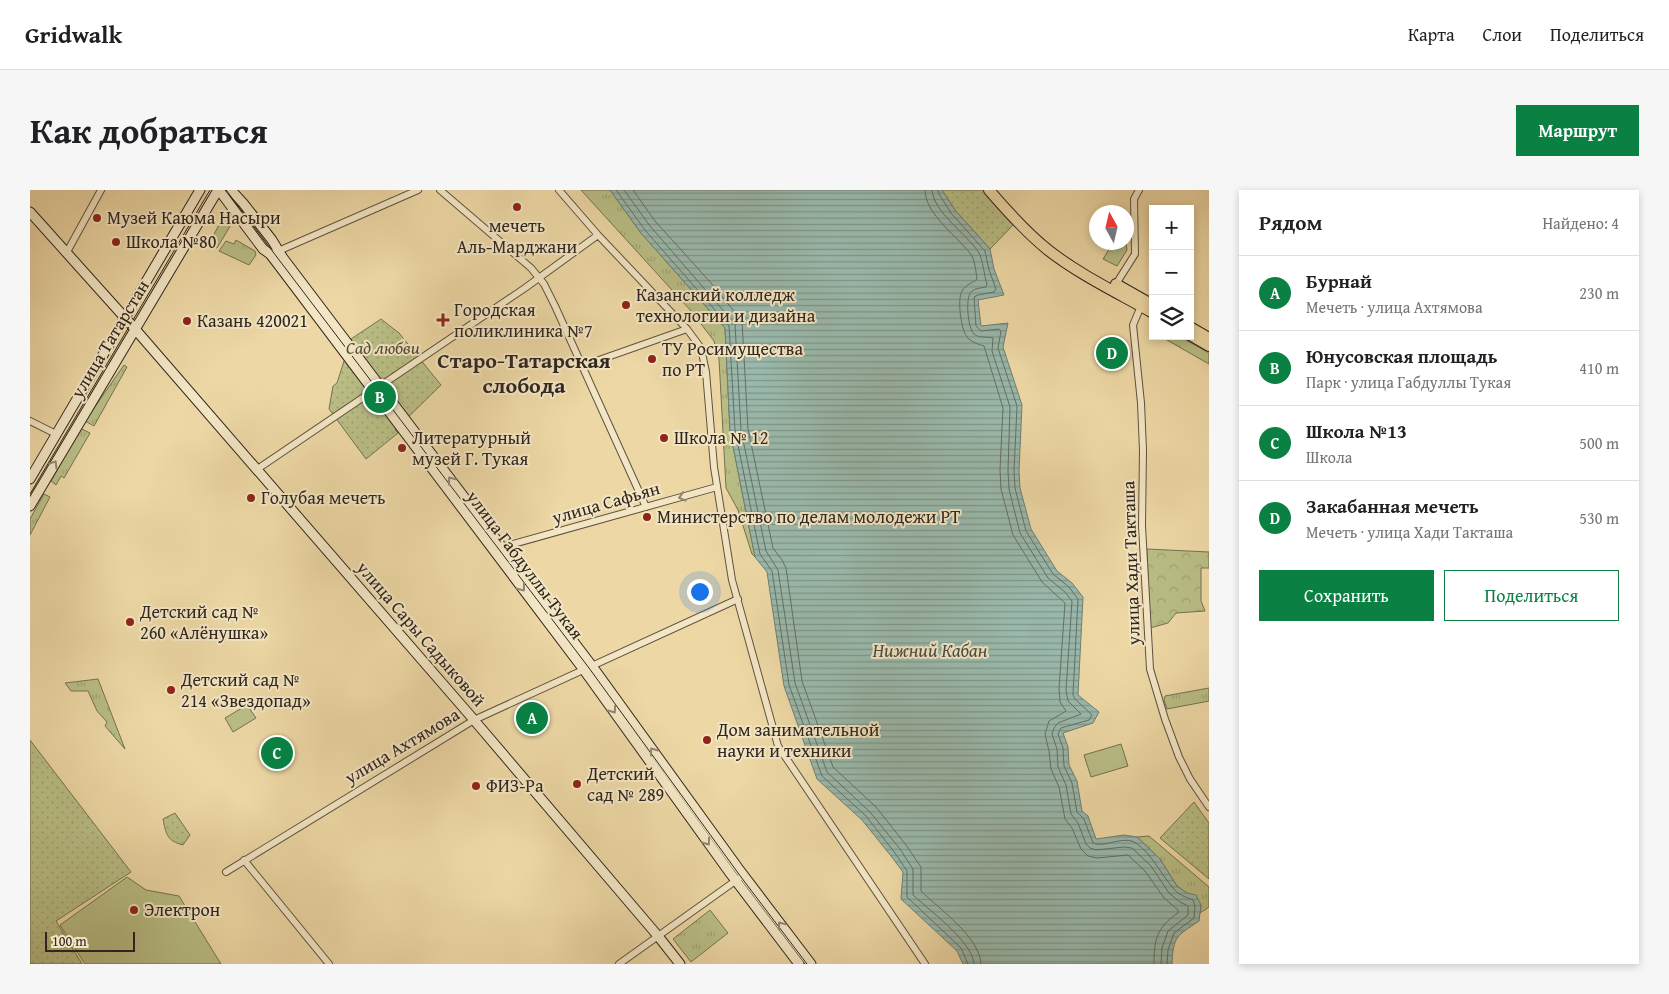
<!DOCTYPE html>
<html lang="ru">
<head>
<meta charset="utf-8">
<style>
  body { margin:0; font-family:"Gentium Book Plus",serif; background:#f6f6f6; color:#202124 }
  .controls { position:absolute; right:15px; top:15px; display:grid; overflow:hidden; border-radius:0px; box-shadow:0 2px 8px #0003 }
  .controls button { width:45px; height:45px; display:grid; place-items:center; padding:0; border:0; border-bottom:1px solid #e0e0e0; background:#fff; color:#202124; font:25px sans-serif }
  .compass { position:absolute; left:1059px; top:15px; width:45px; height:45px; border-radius:50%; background:#fff; box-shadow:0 2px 8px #0003; rotate:352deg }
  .scale { position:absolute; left:15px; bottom:12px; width:90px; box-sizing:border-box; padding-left:5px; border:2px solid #30251f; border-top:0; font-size:14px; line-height:18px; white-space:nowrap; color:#30251f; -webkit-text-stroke:4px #f3e6c4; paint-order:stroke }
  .you { position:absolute; left:669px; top:401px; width:18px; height:18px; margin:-12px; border:4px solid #fff; border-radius:50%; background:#1a73e8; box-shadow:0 0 0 8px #1a73e833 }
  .badge { display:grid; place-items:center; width:32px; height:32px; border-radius:50%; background:#0b8043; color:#fff; font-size:16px; font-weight:700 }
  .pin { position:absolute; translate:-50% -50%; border:2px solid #fff; box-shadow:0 1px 5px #0006 }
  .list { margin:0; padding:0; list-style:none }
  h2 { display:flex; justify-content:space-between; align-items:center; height:65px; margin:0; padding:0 20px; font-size:21px }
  h2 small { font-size:16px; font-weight:400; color:#757577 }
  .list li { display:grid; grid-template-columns:32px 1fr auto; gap:15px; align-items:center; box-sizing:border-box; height:75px; padding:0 20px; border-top:1px solid #e0e0e0 }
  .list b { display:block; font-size:19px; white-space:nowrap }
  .list p { margin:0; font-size:16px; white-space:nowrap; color:#757577 }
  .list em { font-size:16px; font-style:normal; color:#757577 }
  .actions { display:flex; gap:10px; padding:15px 20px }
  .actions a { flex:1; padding:11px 0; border:1px solid #0b8043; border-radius:0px; text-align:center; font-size:18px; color:#0b8043 }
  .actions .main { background:#0b8043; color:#fff }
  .icon { flex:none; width:28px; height:28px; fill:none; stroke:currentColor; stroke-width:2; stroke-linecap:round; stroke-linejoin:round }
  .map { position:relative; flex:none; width:1179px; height:774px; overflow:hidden; border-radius:0px }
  header { display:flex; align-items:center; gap:30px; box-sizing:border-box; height:70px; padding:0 25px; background:#fff; border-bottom:1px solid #e0e0e0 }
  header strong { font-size:24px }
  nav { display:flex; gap:28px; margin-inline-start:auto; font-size:18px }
  .intro { display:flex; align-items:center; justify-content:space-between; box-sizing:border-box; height:120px; padding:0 30px }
  h1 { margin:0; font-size:35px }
  .button { padding:12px 22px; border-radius:0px; background:#0b8043; color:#fff; font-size:18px; font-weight:700 }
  main { display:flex; gap:30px; padding:0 30px }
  aside { flex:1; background:#fff; border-radius:0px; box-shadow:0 2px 8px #0003 }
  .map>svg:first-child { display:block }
</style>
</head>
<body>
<header>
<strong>Gridwalk</strong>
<nav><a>Карта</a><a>Слои</a><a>Поделиться</a></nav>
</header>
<div class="intro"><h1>Как добраться</h1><a class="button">Маршрут</a></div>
<main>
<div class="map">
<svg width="1179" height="774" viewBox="0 0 1179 774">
  <defs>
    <pattern id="grass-tufts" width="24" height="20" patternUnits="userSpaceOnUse" patternTransform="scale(1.25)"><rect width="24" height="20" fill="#b9be85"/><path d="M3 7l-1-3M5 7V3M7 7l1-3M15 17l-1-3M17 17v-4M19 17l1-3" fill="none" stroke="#9fa372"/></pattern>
    <pattern id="forest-crowns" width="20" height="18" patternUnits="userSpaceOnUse" patternTransform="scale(1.25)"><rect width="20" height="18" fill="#b9be85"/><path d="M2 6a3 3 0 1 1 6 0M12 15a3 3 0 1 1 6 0" fill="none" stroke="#9fa372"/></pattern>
    <pattern id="park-dots" width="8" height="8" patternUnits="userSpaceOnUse" patternTransform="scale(1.25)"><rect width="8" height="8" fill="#b9be85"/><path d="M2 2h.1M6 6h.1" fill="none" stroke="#9fa372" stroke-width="1.8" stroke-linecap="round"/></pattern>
    <pattern id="water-rules" width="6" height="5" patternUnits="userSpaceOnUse" patternTransform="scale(1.25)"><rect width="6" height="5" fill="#9ab9ac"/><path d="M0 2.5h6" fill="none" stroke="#7e968b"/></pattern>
  </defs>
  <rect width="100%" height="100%" fill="#edd8a5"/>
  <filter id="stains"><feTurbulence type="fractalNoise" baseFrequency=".004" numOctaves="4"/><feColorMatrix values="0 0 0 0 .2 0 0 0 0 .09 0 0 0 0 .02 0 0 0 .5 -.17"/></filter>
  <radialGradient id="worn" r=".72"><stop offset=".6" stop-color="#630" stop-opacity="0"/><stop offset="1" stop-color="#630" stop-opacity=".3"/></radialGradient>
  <path fill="url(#grass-tufts)" stroke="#747252" d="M551,0H580L611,43L695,138L700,241L725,367L722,364L708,320L696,298L689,169L684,151L662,122Z
    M198,27L202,33L187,58L179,54L192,29Z
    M206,50L225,61L226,65L219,75L189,61L196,51L204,54Z
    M1083,53H1096L1097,60L1087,76L1073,69Z
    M1130,146H1149L1179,163V174Z
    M94,175L97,177L64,236L55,231Z
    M50,238L60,243L34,288L31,286L26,295L21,291Z
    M14,304L20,307L0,345V329Z
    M68,489L95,559L75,536L77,532L67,521L58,501H41L35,493Z
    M1179,498V511L1137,519L1134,510L1135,506Z
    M1119,646L1179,697V717L1170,723L1171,715L1147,696L1130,669L1107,647Z
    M680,720L698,743L661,772L643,749Z"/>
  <path fill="url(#forest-crowns)" stroke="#747252" d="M1117,359L1179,362V378H1171V411L1175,421L1146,423L1138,433L1120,438Z"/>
  <path fill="url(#park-dots)" stroke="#747252" d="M912,0H957L984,34L960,59L925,20Z
    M351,129L369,143L411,195L365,240L368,243L336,269L299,219L303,196L307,193L321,149Z
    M0,550L101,682L26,731L52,774H0Z
    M1164,612L1179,633V689L1130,648Z
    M145,623L160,645L153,655C137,651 136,644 133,629Z"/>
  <path fill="#b9be85" stroke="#747252" d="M217,515L226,528L203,542L195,528Z
    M1091,554L1098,576L1061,587L1054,565Z
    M97,687L116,700L149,706L191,774H55L30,735Z"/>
  <path fill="url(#water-rules)" stroke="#707e74" d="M580,0H912L925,20L960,59L964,79L974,105L948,110L951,136L978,133L973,157L992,215L989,281L990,298L1001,339L1027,381L1042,393L1053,407L1048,505L1069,522L1063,533L1033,543L1038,557L1039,575L1047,591L1052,621L1058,626L1066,649L1094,645L1107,647L1130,669L1147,696L1157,703L1166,705L1171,715L1169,731C1147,746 1143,746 1142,774H933L927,761L871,709L873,682L861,666L832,630L787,589L754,496L737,382L725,367L700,241L695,138L611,43Z"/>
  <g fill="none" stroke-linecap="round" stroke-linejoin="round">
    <path stroke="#656f66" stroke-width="1" d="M586,0L615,40L699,136L705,240L730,364L742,381L759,495L792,586L836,626L865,663L877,681V707L931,758L938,774
      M594,0L620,36L705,134L711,240L736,361L748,380L765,493L797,582L840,622L870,659L883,679V705C899,720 943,752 944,774
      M603,0L625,31L681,93L712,131L718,239L743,358L752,370L756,378L772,491L803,577L846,617L876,655L891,677V701C909,719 950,747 951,774
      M895,0C895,25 929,47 942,66C945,72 946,82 947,89C943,93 936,94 932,101C927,109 931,140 937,147C942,153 948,154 954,156L973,218L970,280L971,299L983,345L1012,392L1035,413L1029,499L1030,512L1036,521L1019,531L1015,544L1019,561L1021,579L1029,597L1035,629L1042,638L1051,659L1058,666L1067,668L1098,665L1115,681L1134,708L1148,720V723C1127,737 1124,749 1124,774
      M902,0C903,22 938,45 949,63C953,70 954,85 957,94L956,97C951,98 945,98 941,102C935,108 938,139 944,144C950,149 957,146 963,148L962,161L980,217L978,281L979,299L990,343L1018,388L1035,402L1042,411L1036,500L1038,511L1051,524L1028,533L1024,538L1022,544L1027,559L1028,577L1036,595L1041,624L1048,633L1056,654L1060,658L1066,660L1094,657L1102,658L1121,676L1139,703L1150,712L1158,716V725L1138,741L1132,758L1131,774
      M908,0L909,4L921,23L955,61L959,80L966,99L964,102L948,105L944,107L946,136L951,141L969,139L971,141L968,158L987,216L984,281L985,298L996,341L1023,384L1039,397L1048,409L1043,505L1045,509L1062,525L1059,530L1031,538L1028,544L1033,558L1034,576L1042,593L1047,622L1054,629L1063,653C1076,658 1093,645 1106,653C1122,664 1130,683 1143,698C1148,705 1156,707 1163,710L1165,716L1164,728L1144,743L1138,760L1137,774"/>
    <g stroke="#5f5240" stroke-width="8">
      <path id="street" d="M410,0L501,78L514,94L525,116L616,317
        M529,0L568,45L657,139L671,158L676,182L684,277L702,390L748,556L895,774
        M37,62L71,0
        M246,62L388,0
        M1086,94L1105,64L1104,9L1109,0
        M1111,116L1103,135L1111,213L1113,260L1112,336L1120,479L1135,529L1149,567L1160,589L1179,617
        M552,176L657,139
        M0,231L26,244
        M226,280L495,98L568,45
        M469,358L687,297
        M214,670L299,774
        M196,682L444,530L708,409
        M589,774L708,689"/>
    </g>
    <g stroke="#30251f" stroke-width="11">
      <path id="secondary" d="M189,0L233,59L240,64L247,73L554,480L700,683L769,774
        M201,0L213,13L242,50L253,68L562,476L708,678L781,774
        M0,22L105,139L438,523L628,746L650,774
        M0,289L170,0
        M0,316L188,0"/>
    </g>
    <g stroke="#30251f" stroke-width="12">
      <path id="primary" d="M959,0C977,21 997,43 1018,60C1050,85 1088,103 1123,123
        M1086,94L1123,115
        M1160,137L1179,148
        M1160,145L1179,156"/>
    </g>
    <use href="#street" stroke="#f3e6c4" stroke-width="6"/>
    <use href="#secondary" stroke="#f3e6c4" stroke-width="9"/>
    <use href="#primary" stroke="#edd8a5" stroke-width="10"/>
    <path stroke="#30251f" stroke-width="1" d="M196,0L559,478L711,687L777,774
      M0,304L180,0"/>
  </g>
  <defs><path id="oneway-chevron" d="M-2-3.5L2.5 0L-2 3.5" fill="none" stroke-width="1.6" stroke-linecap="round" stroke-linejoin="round" transform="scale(1.25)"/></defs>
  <g stroke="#928672">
    <use href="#oneway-chevron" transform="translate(24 274) rotate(-59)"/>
    <use href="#oneway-chevron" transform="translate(421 290) rotate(-127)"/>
    <use href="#oneway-chevron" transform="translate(652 307) rotate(164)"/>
    <use href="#oneway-chevron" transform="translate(492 398) rotate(53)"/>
    <use href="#oneway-chevron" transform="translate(583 520) rotate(54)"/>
    <use href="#oneway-chevron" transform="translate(623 561) rotate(-126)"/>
    <use href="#oneway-chevron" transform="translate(677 652) rotate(54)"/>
    <use href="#oneway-chevron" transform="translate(751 735) rotate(-127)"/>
  </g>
  <g fill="#8f2418" stroke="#f3e6c4" stroke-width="2">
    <circle cx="487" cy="17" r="5"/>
    <circle cx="67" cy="28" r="5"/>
    <circle cx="86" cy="52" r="5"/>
    <circle cx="596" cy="115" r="5"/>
    <path d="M410.5 122.5h5v5h5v5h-5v5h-5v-5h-5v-5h5z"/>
    <circle cx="157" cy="131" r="5"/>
    <circle cx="622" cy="169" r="5"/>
    <circle cx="634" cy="248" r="5"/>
    <circle cx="372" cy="258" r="5"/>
    <circle cx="221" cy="308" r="5"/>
    <circle cx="617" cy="327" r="5"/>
    <circle cx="100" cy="432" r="5"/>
    <circle cx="141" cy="500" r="5"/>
    <circle cx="677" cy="550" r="5"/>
    <circle cx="547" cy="594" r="5"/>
    <circle cx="446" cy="596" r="5"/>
    <circle cx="104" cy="720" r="5"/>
  </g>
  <g text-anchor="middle" stroke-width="4" stroke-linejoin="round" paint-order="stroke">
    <g font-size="18" fill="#30251f" stroke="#f3e6c4" text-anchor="start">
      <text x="77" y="34">Музей Каюма Насыри</text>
      <text x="487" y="42" text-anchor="middle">мечеть<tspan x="487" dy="21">Аль-Марджани</tspan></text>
      <text x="96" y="58">Школа №80</text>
      <text x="606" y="111">Казанский колледж<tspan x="606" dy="21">технологии и дизайна</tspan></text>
      <text x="424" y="126">Городская<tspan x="424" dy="21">поликлиника №7</tspan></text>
      <text x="167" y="137">Казань 420021</text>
      <text x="632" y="165">ТУ Росимущества<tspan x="632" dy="21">по РТ</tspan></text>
      <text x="382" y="254">Литературный<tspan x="382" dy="21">музей Г. Тукая</tspan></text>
      <text x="644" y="254">Школа № 12</text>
      <text x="231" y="314">Голубая мечеть</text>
      <text x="627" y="333">Министерство по делам молодежи РТ</text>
      <text x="110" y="428">Детский сад №<tspan x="110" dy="21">260 «Алёнушка»</tspan></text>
      <text x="151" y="496">Детский сад №<tspan x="151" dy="21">214 «Звездопад»</tspan></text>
      <text x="687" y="546">Дом занимательной<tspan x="687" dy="21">науки и техники</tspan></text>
      <text x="557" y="590">Детский<tspan x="557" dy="21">сад № 289</tspan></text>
      <text x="456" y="602">ФИЗ-Ра</text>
      <text x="114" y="726">Электрон</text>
    </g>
    <g font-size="18" fill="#30251f" stroke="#f3e6c4">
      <text transform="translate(80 149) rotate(-59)" y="6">улица Татарстан</text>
      <text transform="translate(576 313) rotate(-16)" y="6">улица Сафьян</text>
      <text transform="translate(1101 373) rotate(-92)" y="6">улица Хади Такташа</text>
      <text transform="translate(495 375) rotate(53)" y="6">улица Габдуллы Тукая</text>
      <text transform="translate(391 444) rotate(49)" y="6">улица Сары Садыковой</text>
      <text transform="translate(372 556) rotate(-31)" y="6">улица Ахтямова</text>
    </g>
    <g font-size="18" font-style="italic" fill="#524b38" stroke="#f3e6c4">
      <text x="353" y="164">Сад любви</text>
    </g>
    <g font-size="19" font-style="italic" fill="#4a4a42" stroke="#f3e6c4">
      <text x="900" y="467">Нижний Кабан</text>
    </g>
    <g font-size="22" font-weight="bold" fill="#30251f" stroke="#f3e6c4">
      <text x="494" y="178">Старо-Татарская<tspan x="494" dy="25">слобода</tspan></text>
    </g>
  </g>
  <rect width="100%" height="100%" filter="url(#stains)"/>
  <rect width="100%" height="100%" fill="url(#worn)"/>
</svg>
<div class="controls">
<button>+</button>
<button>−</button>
<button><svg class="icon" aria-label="layers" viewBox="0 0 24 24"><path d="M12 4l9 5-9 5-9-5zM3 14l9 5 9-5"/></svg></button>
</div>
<svg class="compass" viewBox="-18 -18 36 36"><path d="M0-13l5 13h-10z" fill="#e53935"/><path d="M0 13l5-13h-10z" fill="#757577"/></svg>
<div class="scale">100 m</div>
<div class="you"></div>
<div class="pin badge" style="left:502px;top:528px">A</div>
<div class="pin badge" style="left:350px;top:207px">B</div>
<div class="pin badge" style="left:247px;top:563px">C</div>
<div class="pin badge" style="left:1082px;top:163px">D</div>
</div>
<aside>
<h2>Рядом<small>Найдено: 4</small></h2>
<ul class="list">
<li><span class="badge">A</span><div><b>Бурнай</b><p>Мечеть · улица Ахтямова</p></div><em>230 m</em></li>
<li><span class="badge">B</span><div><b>Юнусовская площадь</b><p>Парк · улица Габдуллы Тукая</p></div><em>410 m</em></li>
<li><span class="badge">C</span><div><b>Школа №13</b><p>Школа</p></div><em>500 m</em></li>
<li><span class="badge">D</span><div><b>Закабанная мечеть</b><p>Мечеть · улица Хади Такташа</p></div><em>530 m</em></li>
</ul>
<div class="actions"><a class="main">Сохранить</a><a>Поделиться</a></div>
</aside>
</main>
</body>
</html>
